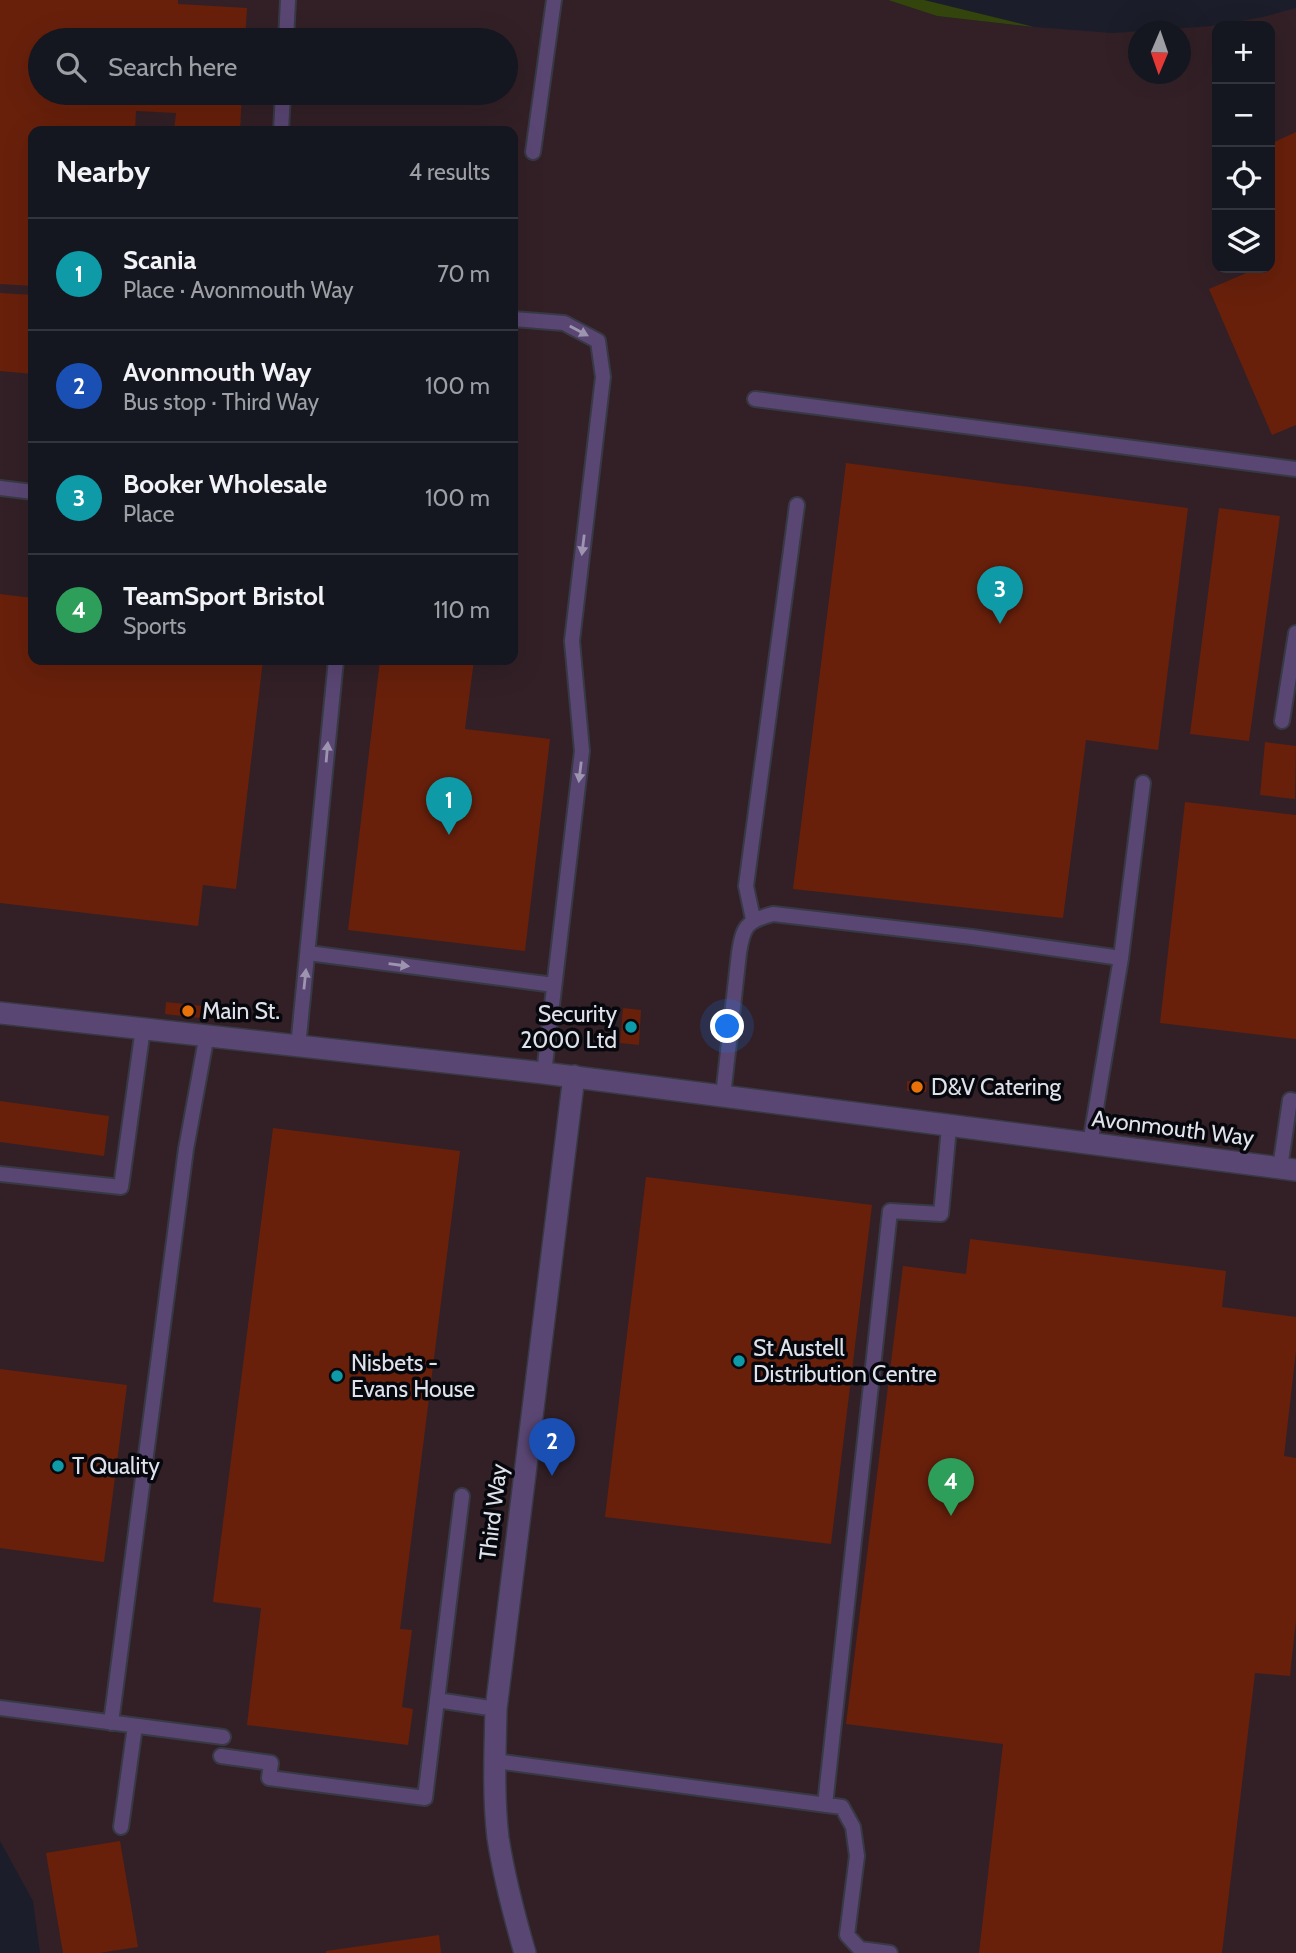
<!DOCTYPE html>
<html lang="en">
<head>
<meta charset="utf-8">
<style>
  body { margin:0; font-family:Cabin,sans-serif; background:#21232d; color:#f1f3f6 }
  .controls { position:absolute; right:21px; top:21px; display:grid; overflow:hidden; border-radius:14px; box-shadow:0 7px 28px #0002 }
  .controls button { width:63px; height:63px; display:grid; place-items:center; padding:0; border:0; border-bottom:2px solid #33353e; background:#141620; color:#f1f3f6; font:35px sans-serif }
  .compass { position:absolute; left:1128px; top:21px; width:63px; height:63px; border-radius:50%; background:#141620; box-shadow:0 7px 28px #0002; rotate:182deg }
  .you { position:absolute; left:728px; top:1027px; width:24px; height:24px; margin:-18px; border:5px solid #fff; border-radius:50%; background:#1a73e8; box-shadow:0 0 0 10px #1a73e833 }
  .badge { display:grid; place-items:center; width:46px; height:46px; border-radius:50%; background:#1a73e8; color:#fff; font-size:23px; font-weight:700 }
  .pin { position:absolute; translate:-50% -58px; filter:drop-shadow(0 2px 4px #0008) }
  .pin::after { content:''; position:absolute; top:37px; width:24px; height:21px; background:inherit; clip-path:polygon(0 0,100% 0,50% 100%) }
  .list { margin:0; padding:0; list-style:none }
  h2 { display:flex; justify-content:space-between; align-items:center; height:91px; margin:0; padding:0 28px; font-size:30px }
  h2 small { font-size:23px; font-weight:400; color:#9d9fa5 }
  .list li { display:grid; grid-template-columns:46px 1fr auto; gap:21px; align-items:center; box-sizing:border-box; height:112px; padding:0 28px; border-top:2px solid #33353e }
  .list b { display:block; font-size:26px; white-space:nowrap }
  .list p { margin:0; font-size:23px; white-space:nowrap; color:#9d9fa5 }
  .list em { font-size:23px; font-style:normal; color:#9d9fa5 }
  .icon { flex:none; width:38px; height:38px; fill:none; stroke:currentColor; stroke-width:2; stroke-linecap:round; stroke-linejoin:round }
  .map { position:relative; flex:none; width:1296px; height:1953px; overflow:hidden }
  .search { position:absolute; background:#141620; box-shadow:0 7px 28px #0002; left:28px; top:28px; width:490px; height:77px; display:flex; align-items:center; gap:18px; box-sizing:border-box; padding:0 24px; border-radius:38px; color:#9d9fa5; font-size:26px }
  .panel { position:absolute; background:#141620; box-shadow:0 7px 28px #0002; left:28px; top:126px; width:490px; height:539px; border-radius:14px }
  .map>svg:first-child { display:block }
</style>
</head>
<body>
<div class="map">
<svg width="1296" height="1953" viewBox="0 0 1296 1953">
  <rect width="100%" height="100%" fill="#1b1e2a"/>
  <path fill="#322026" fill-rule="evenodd" d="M0,0H888L937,16L1034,27L1113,33L1212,26L1263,17L1296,8V1953H40L33,1901L0,1841ZM1217,26H1270V268H1217ZM1138,32H1180V74H1138ZM40,40H506V93H40ZM33,131H513V660H33Z"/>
  <path fill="#33440d" d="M888,0H924L1034,27L937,16Z"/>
  <path fill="#68200b" d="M0,0H178V4L247,8L245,40H40V93H242L240,131H174L176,113L136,111L135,131H33V286L0,284Z
    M1296,132V425L1272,435L1209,289L1258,268H1270V144Z
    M0,293L33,295V374L0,371Z
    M846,463L1188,508L1158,750L1086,740L1063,918L793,889Z
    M1219,508L1280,516L1249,741L1190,734Z
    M0,594L33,598V660H263L236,889L203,885L198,926L0,903Z
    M380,660H474L465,729L550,739L525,951L348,930Z
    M1265,742L1296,746L1295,799L1260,795Z
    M1185,802L1296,815V1039L1160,1023Z
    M166,1002L212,1007L210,1019L165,1014Z
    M623,1008L641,1010L639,1045L620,1043Z
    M907,1081L927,1082L926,1092L907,1091Z
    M0,1101L109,1116L104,1156L0,1142Z
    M273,1128L460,1151L400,1629L412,1630L402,1707L413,1709L408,1745L247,1725L261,1608L213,1602Z
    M646,1177L872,1205L831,1544L605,1517Z
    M970,1239L1226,1271L1222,1307L1296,1317V1351L1284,1456L1296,1458V1620L1290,1676L1255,1673L1222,1953H979L1003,1744L846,1724L903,1266L966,1274Z
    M0,1369L127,1385L104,1562L0,1548Z
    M120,1841L138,1947L99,1953H63L46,1853Z
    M439,1935L441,1953H326V1951Z"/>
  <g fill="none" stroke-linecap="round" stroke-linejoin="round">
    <g stroke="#373945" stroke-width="18">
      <path id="service" d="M286,40L288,0
        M281,131L283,93
        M533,152L554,0
        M513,319L564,323L598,341L603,377L572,641L582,751L544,1073
        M755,399L1296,469
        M0,488L33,492
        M1282,721L1296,633
        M753,919L746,886L797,505
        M308,953L554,985
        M298,1047L336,660
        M723,1096L739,953C743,927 746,921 773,914L972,937L1121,958
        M1090,1144L1121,958L1143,783
        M1280,1168L1290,1100L1296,1101
        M0,1174L121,1187L143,1028
        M437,1700L462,1496
        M0,1708L223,1737
        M111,1723L186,1149L207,1034
        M221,1756L271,1763L269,1778L425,1798L437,1700L496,1709
        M495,1761L842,1807L853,1827L857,1856L847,1935L860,1949L890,1953
        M825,1805L890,1211L941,1214L949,1127
        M121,1827L135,1726"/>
    </g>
    <g stroke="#373945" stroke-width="24">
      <path id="minor" d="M0,1013L544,1073L1296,1170
        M525,1953C514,1915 504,1877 498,1838C493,1796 495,1752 496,1709L574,1076"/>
    </g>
    <use href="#service" stroke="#5a4673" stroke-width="14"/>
    <use href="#minor" stroke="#5a4673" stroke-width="21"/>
  </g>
  <defs><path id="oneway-solid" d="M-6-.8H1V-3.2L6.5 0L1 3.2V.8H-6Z" transform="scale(1.75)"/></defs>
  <g fill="#9d94af">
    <use href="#oneway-solid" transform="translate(579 331) rotate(28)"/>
    <use href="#oneway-solid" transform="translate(583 545) rotate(97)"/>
    <use href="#oneway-solid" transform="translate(327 752) rotate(-85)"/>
    <use href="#oneway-solid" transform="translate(580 772) rotate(97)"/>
    <use href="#oneway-solid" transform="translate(399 965) rotate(8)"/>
    <use href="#oneway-solid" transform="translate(305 979) rotate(-84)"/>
  </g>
  <g fill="#e8710a" stroke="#07080e" stroke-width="2.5">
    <circle cx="188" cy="1011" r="7"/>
    <circle cx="917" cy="1087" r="7"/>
  </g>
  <g fill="#0f9aa8" stroke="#07080e" stroke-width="2.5">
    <circle cx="631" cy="1027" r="7"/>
    <circle cx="739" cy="1361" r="7"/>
    <circle cx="337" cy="1376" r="7"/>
    <circle cx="58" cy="1466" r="7"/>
  </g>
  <g text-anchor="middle" stroke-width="7" stroke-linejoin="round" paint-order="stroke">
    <g font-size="23" fill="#e0e2eb" stroke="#07080e" text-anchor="start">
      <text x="202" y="1019">Main St.</text>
      <text x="617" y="1022" text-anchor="end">Security<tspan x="617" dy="26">2000 Ltd</tspan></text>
      <text x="931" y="1095">D&amp;V Catering</text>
      <text x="753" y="1356">St Austell<tspan x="753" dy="26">Distribution Centre</tspan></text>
      <text x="351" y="1371">Nisbets -<tspan x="351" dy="26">Evans House</tspan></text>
      <text x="72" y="1474">T Quality</text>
    </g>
    <g font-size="23" fill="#e0e2eb" stroke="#07080e">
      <text transform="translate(1173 1128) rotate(7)" y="8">Avonmouth Way</text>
      <text transform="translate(493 1512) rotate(-83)" y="8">Third Way</text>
    </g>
  </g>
</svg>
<div class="controls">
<button>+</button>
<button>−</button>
<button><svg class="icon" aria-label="locate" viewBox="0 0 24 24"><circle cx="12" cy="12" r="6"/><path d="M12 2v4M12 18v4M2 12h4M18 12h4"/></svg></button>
<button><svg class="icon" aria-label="layers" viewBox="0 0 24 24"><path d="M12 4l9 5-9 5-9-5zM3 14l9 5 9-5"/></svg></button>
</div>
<svg class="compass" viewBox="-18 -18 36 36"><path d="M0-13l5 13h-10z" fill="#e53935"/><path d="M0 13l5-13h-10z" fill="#9d9fa5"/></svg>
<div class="you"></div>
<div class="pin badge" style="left:449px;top:835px;background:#0f9aa8">1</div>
<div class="pin badge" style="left:552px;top:1476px;background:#1a4fb4">2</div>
<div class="pin badge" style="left:1000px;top:624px;background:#0f9aa8">3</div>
<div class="pin badge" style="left:951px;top:1516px;background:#2e9e5b">4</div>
<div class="search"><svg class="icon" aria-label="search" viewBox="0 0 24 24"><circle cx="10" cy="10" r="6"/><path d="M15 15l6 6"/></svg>Search here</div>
<section class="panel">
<h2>Nearby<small>4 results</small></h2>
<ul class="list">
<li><span class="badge" style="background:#0f9aa8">1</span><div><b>Scania</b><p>Place · Avonmouth Way</p></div><em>70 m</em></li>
<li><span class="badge" style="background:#1a4fb4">2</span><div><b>Avonmouth Way</b><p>Bus stop · Third Way</p></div><em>100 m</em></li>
<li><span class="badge" style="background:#0f9aa8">3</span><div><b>Booker Wholesale</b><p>Place</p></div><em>100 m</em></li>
<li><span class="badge" style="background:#2e9e5b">4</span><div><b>TeamSport Bristol</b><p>Sports</p></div><em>110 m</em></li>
</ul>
</section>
</div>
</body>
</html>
